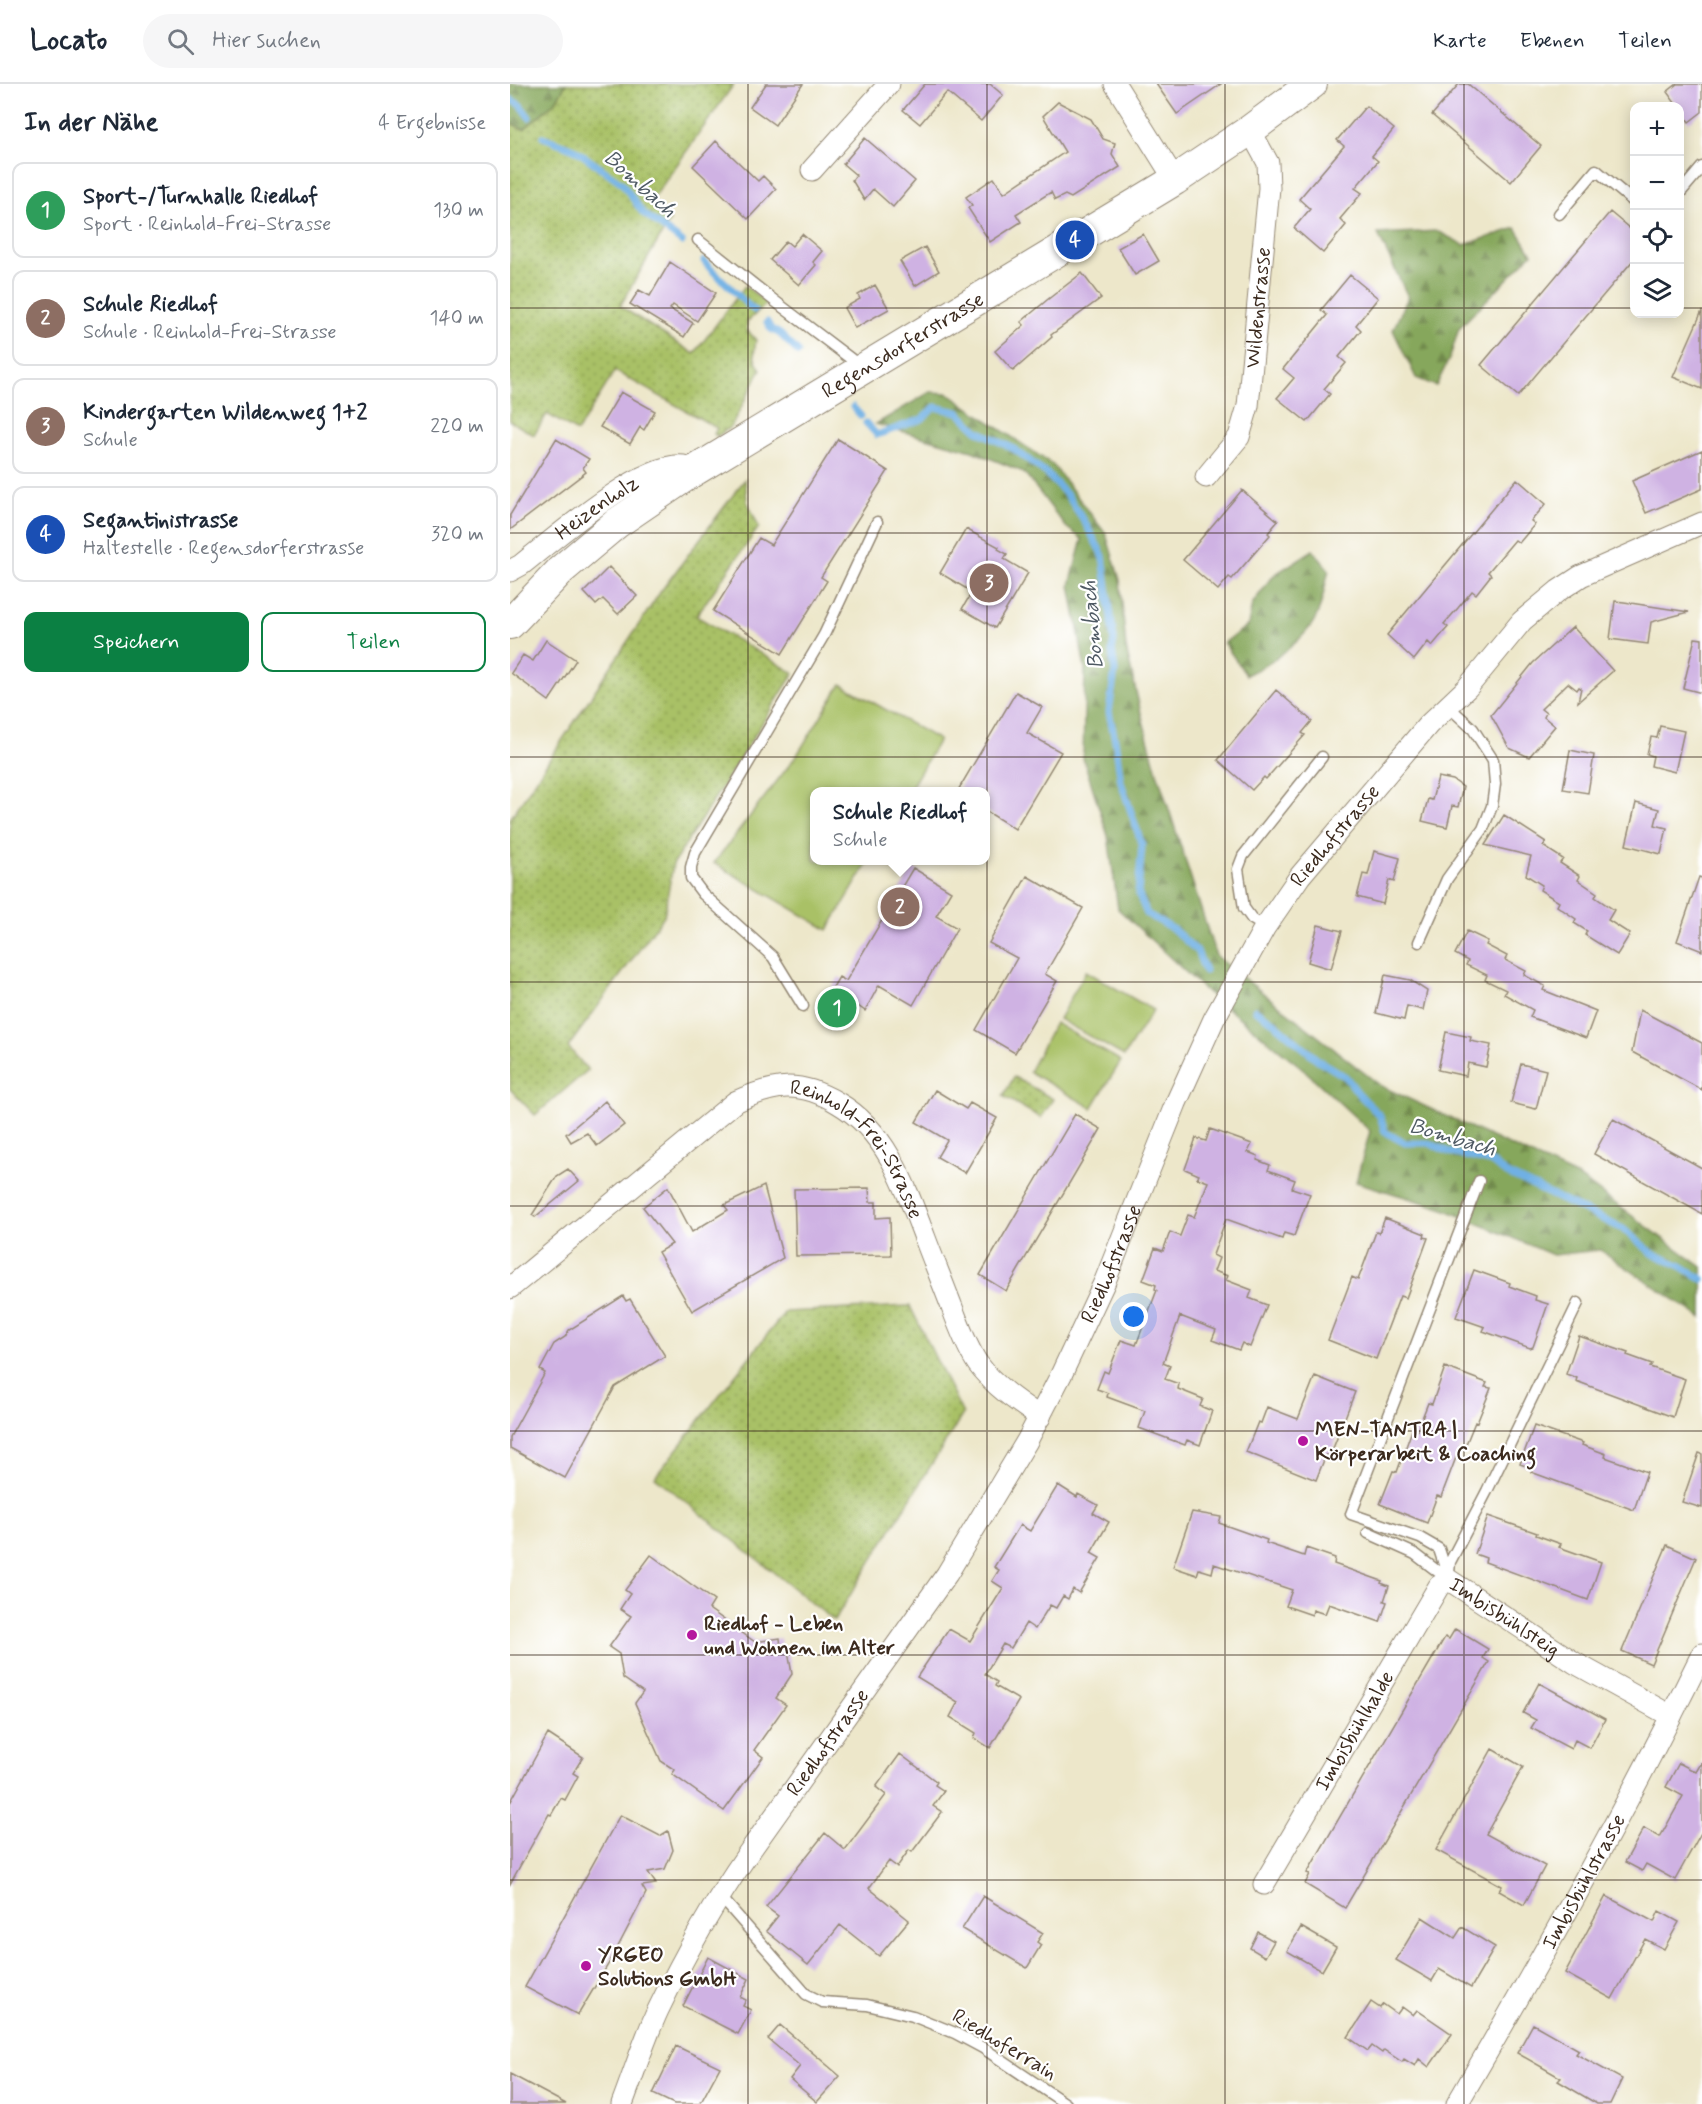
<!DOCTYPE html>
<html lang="de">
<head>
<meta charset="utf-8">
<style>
  body { margin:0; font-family:Mynerve,sans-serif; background:#f6f6f7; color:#1f2937 }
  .controls { position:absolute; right:18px; top:18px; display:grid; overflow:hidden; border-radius:12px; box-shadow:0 3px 15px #0003 }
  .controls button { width:54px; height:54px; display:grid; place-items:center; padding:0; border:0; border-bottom:2px solid #e0e1e3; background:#fff; color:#1f2937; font:30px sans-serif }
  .you { position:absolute; left:624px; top:1233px; width:21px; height:21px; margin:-15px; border:4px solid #fff; border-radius:50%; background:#1a73e8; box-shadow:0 0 0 9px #1a73e833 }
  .badge { display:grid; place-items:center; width:39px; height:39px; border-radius:50%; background:#0b8043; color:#fff; font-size:20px; font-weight:700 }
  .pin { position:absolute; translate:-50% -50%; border:3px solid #fff; box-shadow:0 2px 6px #0006 }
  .popup { position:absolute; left:300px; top:703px; width:180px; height:78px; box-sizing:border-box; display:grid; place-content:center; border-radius:12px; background:#fff; filter:drop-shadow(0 2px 4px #0005); font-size:20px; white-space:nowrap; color:#747a83 }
  .popup b { font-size:22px; color:#1f2937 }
  .popup::after { content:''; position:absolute; left:50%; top:100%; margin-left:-12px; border:12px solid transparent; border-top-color:#fff }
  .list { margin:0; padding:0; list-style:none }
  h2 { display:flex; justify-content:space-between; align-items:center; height:78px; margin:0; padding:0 24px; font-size:26px }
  h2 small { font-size:20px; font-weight:400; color:#747a83 }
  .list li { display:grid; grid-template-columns:39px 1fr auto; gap:18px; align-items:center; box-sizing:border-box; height:96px; margin:0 12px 12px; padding:0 12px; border:2px solid #e0e1e3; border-radius:12px }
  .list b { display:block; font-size:22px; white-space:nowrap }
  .list p { margin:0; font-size:20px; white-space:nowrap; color:#747a83 }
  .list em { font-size:20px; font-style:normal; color:#747a83 }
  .actions { display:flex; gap:12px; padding:18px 24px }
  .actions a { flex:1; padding:14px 0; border:2px solid #0b8043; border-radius:12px; text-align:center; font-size:21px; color:#0b8043 }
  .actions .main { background:#0b8043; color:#fff }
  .icon { flex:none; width:33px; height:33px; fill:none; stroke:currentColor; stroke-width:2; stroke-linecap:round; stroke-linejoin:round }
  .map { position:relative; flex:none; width:1192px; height:2020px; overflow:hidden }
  header { display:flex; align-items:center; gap:36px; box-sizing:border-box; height:84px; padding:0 30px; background:#fff; border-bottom:2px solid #e0e1e3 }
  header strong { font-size:28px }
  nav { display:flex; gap:33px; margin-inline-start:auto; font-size:21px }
  .search { width:420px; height:54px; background:#f6f6f7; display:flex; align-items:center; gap:15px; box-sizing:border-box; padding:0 21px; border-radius:33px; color:#747a83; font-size:22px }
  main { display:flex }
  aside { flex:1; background:#fff }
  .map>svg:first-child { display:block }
</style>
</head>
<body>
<header>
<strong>Locato</strong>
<div class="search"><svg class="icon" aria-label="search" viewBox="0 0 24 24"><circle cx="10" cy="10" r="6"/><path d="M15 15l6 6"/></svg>Hier suchen</div>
<nav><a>Karte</a><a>Ebenen</a><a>Teilen</a></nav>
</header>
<main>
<aside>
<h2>In der Nähe<small>4 Ergebnisse</small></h2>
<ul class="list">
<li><span class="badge" style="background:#2e9e5b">1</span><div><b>Sport-/Turnhalle Riedhof</b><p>Sport · Reinhold-Frei-Strasse</p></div><em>130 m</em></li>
<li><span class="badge" style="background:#8d6e63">2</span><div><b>Schule Riedhof</b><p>Schule · Reinhold-Frei-Strasse</p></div><em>140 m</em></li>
<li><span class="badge" style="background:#8d6e63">3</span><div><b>Kindergarten Wildenweg 1+2</b><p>Schule</p></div><em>220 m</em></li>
<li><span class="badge" style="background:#1a4fb4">4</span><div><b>Segantinistrasse</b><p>Haltestelle · Regensdorferstrasse</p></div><em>320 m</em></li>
</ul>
<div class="actions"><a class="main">Speichern</a><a>Teilen</a></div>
</aside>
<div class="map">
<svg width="1192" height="2020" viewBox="0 0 1192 2020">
  <defs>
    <pattern id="grass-dots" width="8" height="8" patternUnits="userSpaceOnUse" patternTransform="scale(1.5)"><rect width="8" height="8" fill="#a9c166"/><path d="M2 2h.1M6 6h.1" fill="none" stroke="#8b9d53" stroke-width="1.8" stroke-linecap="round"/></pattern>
    <pattern id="forest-firs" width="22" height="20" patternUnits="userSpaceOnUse" patternTransform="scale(1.5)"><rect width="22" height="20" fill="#86a75b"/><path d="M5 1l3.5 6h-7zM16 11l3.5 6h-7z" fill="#6f884b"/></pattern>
  </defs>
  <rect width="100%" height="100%" fill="#fff"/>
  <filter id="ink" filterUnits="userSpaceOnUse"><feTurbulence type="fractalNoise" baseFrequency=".0167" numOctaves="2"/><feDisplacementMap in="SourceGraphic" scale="12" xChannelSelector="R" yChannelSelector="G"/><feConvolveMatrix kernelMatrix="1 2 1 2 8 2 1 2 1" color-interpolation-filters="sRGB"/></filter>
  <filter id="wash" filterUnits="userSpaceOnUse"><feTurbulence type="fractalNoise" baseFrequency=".008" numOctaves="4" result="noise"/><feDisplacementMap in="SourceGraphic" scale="24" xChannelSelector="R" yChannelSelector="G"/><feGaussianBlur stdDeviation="1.35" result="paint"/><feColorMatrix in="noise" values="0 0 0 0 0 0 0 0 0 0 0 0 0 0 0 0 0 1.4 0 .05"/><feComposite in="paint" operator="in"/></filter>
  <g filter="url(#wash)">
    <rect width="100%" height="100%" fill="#ede7ca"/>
    <path fill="url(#grass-dots)" stroke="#727642" stroke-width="1.5" d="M56,0H224L142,116L160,136L110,222L184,270L235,202L257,219L237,238V246L246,256C244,268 242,275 251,285L221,343L207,352L204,350L207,344L105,287L67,348L37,330L24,351L0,337V39L14,45L46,17Z
      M235,395L237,417L249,443L186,532L284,589L163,780L154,832L58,963L78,986L25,1031L0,1005V735L151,507Z
      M504,993L543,1015L531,1034L493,1012Z
      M400,1222L453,1330L324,1537L145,1393L275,1228Z"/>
    <path fill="url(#forest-firs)" stroke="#60683c" stroke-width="1.5" d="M0,0H56L46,17L14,45L0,39Z
      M1006,144L1022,170L949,244L940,273L926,302L906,294L883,246L898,213L868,150L927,147L954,161Z
      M420,308L437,309L543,381L596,450L610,496L616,564L631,629L647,688L706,872L871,1002L1070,1094L1192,1183V1234L1090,1166L1043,1171L931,1124L846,1098L860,1047L791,983L697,908L608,825L598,752L573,674L575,585L560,501L572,455L556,443L517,392L511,387L462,367L366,340Z
      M803,466L819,486C815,500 813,518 807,531C797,555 759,581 736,591L714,559L738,541L742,520L764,491Z"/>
    <path fill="#a9c166" stroke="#727642" stroke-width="1.5" d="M331,600L429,656L399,707L304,708V776L359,777L318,846L204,779L287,671Z
      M576,887L643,926L614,972L549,935Z
      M545,939L611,977L582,1024L519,988Z"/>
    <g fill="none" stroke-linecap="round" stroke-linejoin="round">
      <path stroke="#70b0e4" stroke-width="7" d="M0,15L10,21L19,33
        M33,53L64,65L112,99L133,129L172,158
        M194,177C201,187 210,193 219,202C228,210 234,219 244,226
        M257,238L261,245L270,250L288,268
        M343,323L351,332
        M356,339L367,351L412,335L425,323L448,328L468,347L504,365L536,389L557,411L573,435L593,472L604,557L602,566L605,587L599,628L605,656L611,698L632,761L628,809L637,830L663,845L687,867L695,887
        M745,926L762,937L808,976L836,993L848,1009L870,1032L875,1048L895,1059H919L939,1068L983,1079L995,1089L1113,1145L1142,1169L1171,1182L1192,1195"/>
    </g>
    <g id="blocks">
      <path fill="#cfb2e3" d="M256,0H293L265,41L240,23Z
        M415,0H480L493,11L471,37L437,8L410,40L393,26Z
        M646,0H711L667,30Z
        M949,0H958L1031,62L1001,98L922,31Z
        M1167,0H1192V28L1179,38L1157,8Z
        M548,18L581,35L593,55L605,59L602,70L610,83L561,114L555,111L545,116L541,108L506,130L511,138L480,158L458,124L462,121L456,113L484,94L494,109L555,68L533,32Z
        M856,22L884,45L862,72L868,77L845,104L852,109L830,135L836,141L813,169L784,144L800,125L789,115L834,62L827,56Z
        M355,54L405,97L383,123L363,105L354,116L342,96L346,91L333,80Z
        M206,57L248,97L253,92L266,105L238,135L183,82Z
        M1100,128L1125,149V174L1008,312L971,281Z
        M292,150L312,167L303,178L306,181L289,201L260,176L276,157L282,162Z
        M633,150L649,177L625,191L608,164Z
        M415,163L429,187L405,202L390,177Z
        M160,178L206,209L187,237L163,221L160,225L183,239L174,253L120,220L129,206L140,212Z
        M572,189L591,214L541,251L542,253L503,287L485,267L514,241L511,238L537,216Z
        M840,191L868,214L846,241L851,246L829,273L836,279L814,305L820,310L797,338L767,314L784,294L773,285L817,231L811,226Z
        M365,201L379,225L345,244L334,224L350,215L348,211Z
        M1192,227V305L1163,293Z
        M111,308L145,327L134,346L130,343L120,360L90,343Z
        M46,355L79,375L73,384L76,388L0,446V431Z
        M328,355L378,387L311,493L317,497L272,570L203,527L249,454L261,461Z
        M1192,366V405L1136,429L1122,397Z
        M1007,395L1036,420L1021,437L1025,440L1009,459L1005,456L978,488L981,491L966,510L962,507L948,524L934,540L938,543L922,562L918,558L904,576L877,551Z
        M732,406L768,437L758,449L760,451L722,495L719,493L708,506L673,476Z
        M456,445L489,463L488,465L497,470L494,475L518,489L485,544L452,525L462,508L430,489Z
        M99,483L127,512L108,530L93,515L86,521L74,508Z
        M1105,517L1114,518L1179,528L1141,538L1138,560L1100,555Z
        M1063,543L1103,587L1068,618L1071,604L1069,603L1067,606L1058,599L1031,625L1036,629L1034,633L1045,642L1019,673L999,664L981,631L1023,579Z
        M1185,554L1192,555V609L1173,604Z
        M36,556L66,576L39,617L1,589L13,571L23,577Z
        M766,606L802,637L792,649L795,651L756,695L754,693L742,706L708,676Z
        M506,608L532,623L517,649L551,668L505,745L476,727V708H447Z
        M1150,642L1174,647L1165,688L1141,682L1143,672L1137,670L1141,653L1147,654Z
        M1060,666L1084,671L1078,709L1053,705Z
        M928,693L943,696L953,703L948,723L942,722L937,743L912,737L918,715L922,716Z
        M1126,719L1149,725L1145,741L1157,744L1151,770L1116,761Z
        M994,731L1036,758L1033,762L1053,775L1050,779L1070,792L1068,796L1087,809L1085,813L1104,826L1098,836L1120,850L1107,871L1075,851L1077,847L1064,839L1066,835L1047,822L1049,818L1030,806L1032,801L1016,791L1021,772L975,761Z
        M864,767L890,774L884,798L879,796L873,820L847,813L853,790L858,791Z
        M403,784L441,807L426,832L447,844L403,921L369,901L355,927L348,922L346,926L343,924L332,944L307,930L329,893L336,897Z
        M517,792L573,824L535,890L547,897L505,969L466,946L507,874L479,859Z
        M1189,793L1192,794V867L1167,857Z
        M808,841L832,847L821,885L798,878Z
        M957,847L978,857L976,861L997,872L995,876L1016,887L1014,891L1035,902L1033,906L1086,927L1076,954L1020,933L1023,926L994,910L996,906L975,896L977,891L956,881L958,877L945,870Z
        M875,891L900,896L917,907L913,926L897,922L894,936L866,929Z
        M1130,926L1192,959V1006L1122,968Z
        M936,948L961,953L960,957L981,961L976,983L958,979L956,992L928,986Z
        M1011,980L1036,986L1026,1025L1001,1019Z
        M425,1006L456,1025L460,1019L487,1034L455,1089L427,1073L437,1056L406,1038Z
        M95,1017L114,1041L87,1062L77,1049L61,1058L56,1050Z
        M565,1030L591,1045L496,1207L470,1191Z
        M1103,1035L1192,1084V1130L1084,1070Z
        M700,1045L742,1060L738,1068L748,1072L747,1076L760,1081L758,1086L785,1096L782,1104L800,1110L784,1152L774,1149L772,1155L716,1135L703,1171L709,1174L704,1187L718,1192L716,1196L742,1206L739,1214L757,1221L740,1263L732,1259L729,1266L702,1256L706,1246L670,1232L653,1279L660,1282L655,1295L669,1300L668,1305L693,1315L690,1322L702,1327L690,1361L677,1356L675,1361L629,1344L635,1327L597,1313L598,1309L587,1305L594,1287L598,1289L611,1256L626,1261L647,1206L645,1205L646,1201L633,1196L645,1164L653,1167L660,1148L670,1152L678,1131L684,1133L698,1098L687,1094L689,1091L675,1085L686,1054L696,1057Z
        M58,1085L69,1097L25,1133L22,1131L47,1092Z
        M254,1102L273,1174L182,1227L148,1168L162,1160L133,1123L158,1103L182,1148L218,1126L214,1121Z
        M359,1104L360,1118H366V1134L380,1133L381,1171L286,1172L284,1105Z
        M875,1134L915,1150L914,1153L918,1154L896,1214L890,1212L866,1275L818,1256L842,1193L848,1196L866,1148L869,1149Z
        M964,1186L1000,1199L999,1202L1026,1212L1025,1216L1038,1220L1023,1263L1020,1264L973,1247L975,1243L946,1233Z
        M113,1212L116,1217L120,1215L155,1272L105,1303L55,1394L0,1364V1353L35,1289L30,1286L44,1260L55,1253L59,1246Z
        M1069,1252L1118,1269L1117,1271L1142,1280L1140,1283L1175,1295L1163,1333L1066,1297L1067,1294L1056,1290Z
        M935,1283L977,1299L975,1303L981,1304L967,1339L965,1338L954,1365L950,1363L931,1413L927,1412L917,1439L870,1420L883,1387L887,1388L902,1346L907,1347L918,1319L922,1320Z
        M805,1292L845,1308L820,1372L816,1371L806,1396L736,1368L748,1338L751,1339L757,1323L788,1335Z
        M1024,1342L1073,1359L1072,1361L1096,1370L1095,1373L1137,1388L1124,1426L1021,1388L1022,1384L1010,1380Z
        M1189,1369L1192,1370V1424L1172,1418Z
        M548,1401L567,1413L568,1410L588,1421L583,1429L599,1438L581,1469L590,1474L569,1509L563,1505L558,1515L553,1512L546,1524L540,1521L525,1545L516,1539L501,1564L493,1560L475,1590L487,1598L485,1602L509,1616L480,1664L464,1654L466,1649L440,1633L448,1618L407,1593L439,1545L460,1557L493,1504L482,1497L489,1486L484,1483L510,1441L520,1447Z
        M682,1428L711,1433L709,1439L757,1456L756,1459L794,1472L796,1464L825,1474L824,1480L872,1497L871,1499L879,1502L874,1517L877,1518L870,1538L819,1520L815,1530L803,1526L802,1531L776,1522L782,1506L704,1480L702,1489L689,1485L687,1491L663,1483Z
        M978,1432L1027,1449L1026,1451L1051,1460L1049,1463L1091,1478L1078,1516L975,1478L976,1474L965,1470Z
        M1157,1461L1186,1474L1141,1580L1112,1567Z
        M141,1471L204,1517L199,1525L245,1558L270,1554L271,1563L278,1567L282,1590L266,1614L276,1621L244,1666L253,1673L214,1727L162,1690L165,1686L151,1677L125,1619L133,1608L113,1594L109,1570L99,1563L121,1532L110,1525L120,1510L115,1506Z
        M945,1545L978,1565L973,1574L979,1578L835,1824L795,1800L800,1790L797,1789L935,1553L939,1555Z
        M1029,1599L1095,1635L1080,1664L1065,1656L1061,1665L1021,1644L1026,1636L1013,1629Z
        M38,1650L73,1673L63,1689L68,1692L55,1716L51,1714L41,1731L39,1730L0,1800V1719Z
        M982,1665L1013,1683L976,1750L1035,1782L1014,1821L989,1807L992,1802L926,1766Z
        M390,1670L427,1698L425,1701L434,1707L423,1722L432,1728L402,1768L399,1766L387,1783L379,1777L359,1804L399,1836L369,1872L330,1841L298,1881L256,1847L268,1832L256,1823L315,1749L335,1766L376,1711L366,1703Z
        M1192,1678V1747L1165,1796L1136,1780L1132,1787L1115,1778L1134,1744L1150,1753L1173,1712L1156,1703L1169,1679L1186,1688Z
        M110,1731L150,1752L158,1747L163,1766L155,1785L138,1788L146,1800L132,1802L136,1809L102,1874L68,1931L15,1903Z
        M473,1812L533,1849L527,1858L531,1861L517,1884L452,1845Z
        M1096,1812L1144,1838L1149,1827L1169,1838L1154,1865L1135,1855L1102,1915L1055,1889Z
        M912,1833L945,1854L952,1843L985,1863L961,1904L929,1885L922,1897L886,1876Z
        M791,1843L826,1863L812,1887L777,1867Z
        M748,1848L764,1857L755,1873L740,1864Z
        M198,1873L239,1895L230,1913L236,1916L233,1922L241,1926L228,1950L173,1922Z
        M861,1918L870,1924L873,1920L887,1930L892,1923L903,1931L907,1926L942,1950L919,1983L909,1975L905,1982L894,1975L892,1978L874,1966L872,1969L862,1962L858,1967L838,1953Z
        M1023,1940L1069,1966L1066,1970L1112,1995L1100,2020H1087L1048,1997L1051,1994L1007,1969Z
        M270,1941L330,1992L307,2018L280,1995L290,1982L258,1955Z
        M166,1962L210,1983L190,2020H164L143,2010Z
        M0,1990L56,2020H0Z"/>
    </g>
  </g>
  <g filter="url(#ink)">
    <use href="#blocks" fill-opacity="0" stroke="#948874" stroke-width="1.5"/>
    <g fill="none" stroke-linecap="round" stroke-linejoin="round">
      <g stroke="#948874" stroke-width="13">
        <path id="lane" d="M1170,109L1192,83
          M1049,130L1086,86L1124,118
          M188,156L266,218L341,275L349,284
          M755,843L742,835L734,824L728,785L733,772L812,673
          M909,858L937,795L973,745L982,722L985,700L983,676L963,645L938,622
          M293,922L263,873L193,810L181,794V783L185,769L314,551L367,438
          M858,1449L905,1470L939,1496
          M939,1489L940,1478L977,1407L1068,1219
          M939,1496L929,1465L910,1454L841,1430L969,1097
          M210,1812L296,1910L312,1918L357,1921L403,1932L445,1949L473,1964L556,2020"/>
      </g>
      <g stroke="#948874" stroke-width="23">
        <g id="street">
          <path d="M605,0L665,96"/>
          <path d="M302,86L379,0"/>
          <path id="s1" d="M696,393L729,353L738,322L759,104L758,79L740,46"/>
          <path id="s2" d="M0,487L11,481C44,455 133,377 173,382L179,390"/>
          <path id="s3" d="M0,1204L225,1018C265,1000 289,996 328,1019C377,1047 396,1104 415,1154C424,1178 434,1202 443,1226C450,1244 457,1264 468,1280C484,1302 508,1318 530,1333"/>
          <path id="s4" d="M754,1800L929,1502L939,1496L1065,1579L1161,1632"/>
          <path id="s5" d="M112,2020C124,1989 134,1956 148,1926C174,1872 203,1820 237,1771L437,1490L517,1357L551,1291L595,1197L666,1019L704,935L755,843L790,792L918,641L957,604L1012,537L1048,507L1071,492L1192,439"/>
          <path id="s6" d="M947,2020C1033,1873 1117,1724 1192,1570"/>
        </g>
      </g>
      <g stroke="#948874" stroke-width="32">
        <g id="secondary">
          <path id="s7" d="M0,540L51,486L107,439L179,390L665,96L740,46L802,0"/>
        </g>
      </g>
      <use href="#lane" stroke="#fff" stroke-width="10"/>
      <use href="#street" stroke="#fff" stroke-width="21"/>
      <use href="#secondary" stroke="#fff" stroke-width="30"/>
    </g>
  </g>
  <path fill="none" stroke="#3b2a1e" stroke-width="1.5" stroke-opacity="0.55" d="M238,0V2020M477,0V2020M715,0V2020M954,0V2020M0,224H1124M1170,224H1192M0,449H1192M0,673H1192M0,898H1192M0,1122H1192M0,1347H1192M0,1571H1192M0,1796H1192"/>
  <g fill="#b5179e" stroke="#fff" stroke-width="2">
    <circle cx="793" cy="1357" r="6"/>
    <circle cx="182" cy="1551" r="6"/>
    <circle cx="76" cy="1882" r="6"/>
  </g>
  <g text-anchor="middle" stroke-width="4.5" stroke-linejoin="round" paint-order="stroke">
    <g font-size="21" fill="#3b2a1e" stroke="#fff">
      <text dy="7" stroke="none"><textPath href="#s1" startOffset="183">Wildenstrasse</textPath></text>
      <text dy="7" stroke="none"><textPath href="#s7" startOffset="484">Regensdorferstrasse</textPath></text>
      <text dy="7" stroke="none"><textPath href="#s2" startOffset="108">Heizenholz</textPath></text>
      <text dy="7" stroke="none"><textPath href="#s5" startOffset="1462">Riedhofstrasse</textPath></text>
      <text dy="7" stroke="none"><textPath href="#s3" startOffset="446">Reinhold-Frei-Strasse</textPath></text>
      <text dy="7" stroke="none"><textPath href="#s5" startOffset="976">Riedhofstrasse</textPath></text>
      <text dy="7" stroke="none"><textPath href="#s4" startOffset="424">Imbisbühlsteig</textPath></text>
      <text dy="7" stroke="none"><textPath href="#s4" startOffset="178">Imbisbühlhalde</textPath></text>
      <text dy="7" stroke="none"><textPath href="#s5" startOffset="418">Riedhofstrasse</textPath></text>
      <text dy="7" stroke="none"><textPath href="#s6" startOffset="256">Imbisbühlstrasse</textPath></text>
      <text transform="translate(495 1960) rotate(31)" y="7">Riedhoferrain</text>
    </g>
    <g font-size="21" font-weight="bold" fill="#3b2a1e" stroke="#fff" text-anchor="start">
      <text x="805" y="1352">MEN-TANTRA |<tspan x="805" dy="24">Körperarbeit &amp; Coaching</tspan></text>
      <text x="194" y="1546">Riedhof - Leben<tspan x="194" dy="24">und Wohnen im Alter</tspan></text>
      <text x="88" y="1877">YRGEO<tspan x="88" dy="24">Solutions GmbH</tspan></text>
    </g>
    <g font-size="22" font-style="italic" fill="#4e5963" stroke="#fff">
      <text transform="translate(131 99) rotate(42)" y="8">Bombach</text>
      <text transform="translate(581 541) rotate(-95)" y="8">Bombach</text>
      <text transform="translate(943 1052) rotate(16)" y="8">Bombach</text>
    </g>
  </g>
</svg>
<div class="controls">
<button>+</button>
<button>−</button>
<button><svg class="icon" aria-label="locate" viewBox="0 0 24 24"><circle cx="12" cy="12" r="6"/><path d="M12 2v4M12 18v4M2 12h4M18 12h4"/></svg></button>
<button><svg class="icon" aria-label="layers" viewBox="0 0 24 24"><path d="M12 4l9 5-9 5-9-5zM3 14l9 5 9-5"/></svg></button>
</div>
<div class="you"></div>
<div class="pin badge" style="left:327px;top:924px;background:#2e9e5b">1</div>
<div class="pin badge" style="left:390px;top:823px;background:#8d6e63">2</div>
<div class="popup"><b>Schule Riedhof</b>Schule</div>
<div class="pin badge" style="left:479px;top:499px;background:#8d6e63">3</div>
<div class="pin badge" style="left:565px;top:156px;background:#1a4fb4">4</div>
</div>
</main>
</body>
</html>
